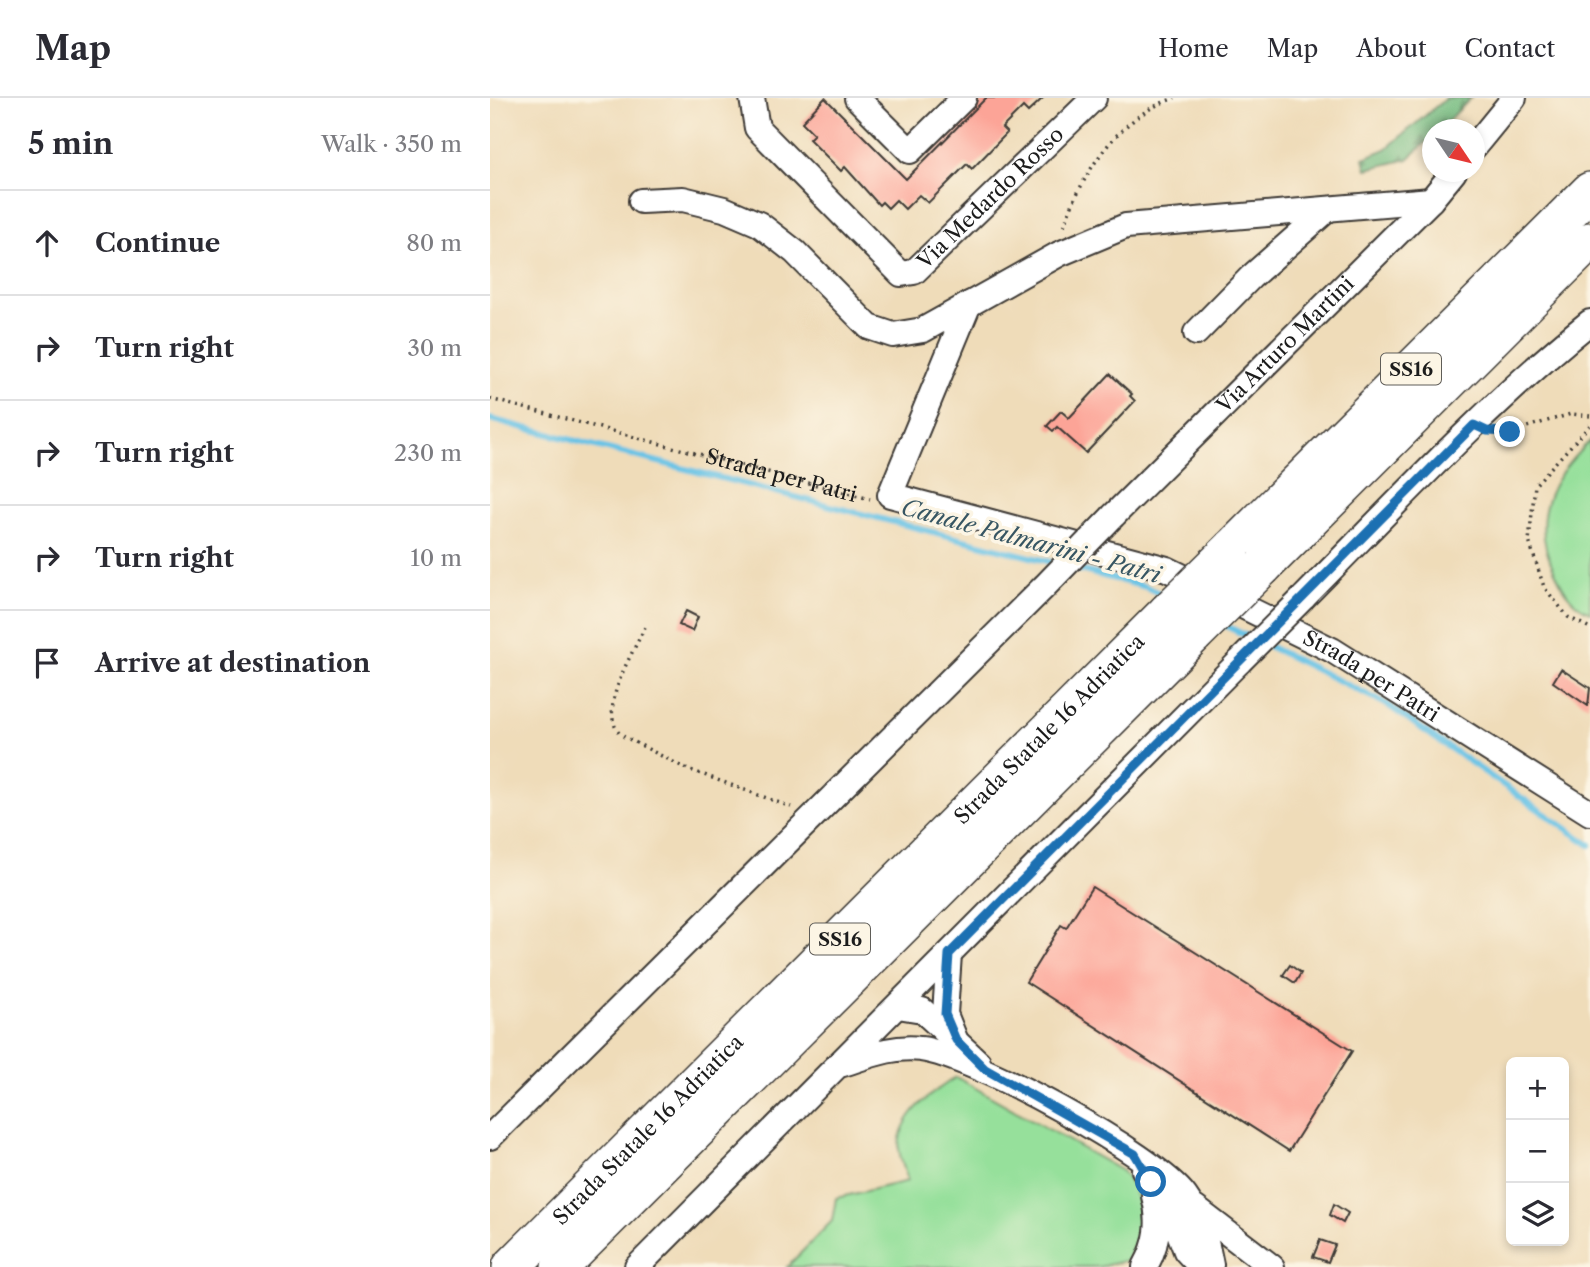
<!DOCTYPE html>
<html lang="en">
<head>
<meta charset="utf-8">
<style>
  body { margin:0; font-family:"Libre Caslon Text",serif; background:#f7f7f7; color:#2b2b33 }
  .controls { position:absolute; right:21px; bottom:21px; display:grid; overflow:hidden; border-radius:10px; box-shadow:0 4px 10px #0003 }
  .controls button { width:63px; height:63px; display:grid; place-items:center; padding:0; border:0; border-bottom:2px solid #e1e1e2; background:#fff; color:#2b2b33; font:35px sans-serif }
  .compass { position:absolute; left:932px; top:21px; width:63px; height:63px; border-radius:50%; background:#fff; box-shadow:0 4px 10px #0003; rotate:125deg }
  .stop { position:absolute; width:21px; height:21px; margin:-16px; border:5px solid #1f6fb2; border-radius:50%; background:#fff }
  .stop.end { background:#1f6fb2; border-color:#fff; box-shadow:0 2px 7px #0008 }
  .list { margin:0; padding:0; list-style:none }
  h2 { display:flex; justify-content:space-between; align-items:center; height:91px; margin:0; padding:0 28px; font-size:30px }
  h2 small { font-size:23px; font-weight:400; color:#7c7c81 }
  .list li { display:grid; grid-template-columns:46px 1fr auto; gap:21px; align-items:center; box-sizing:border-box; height:105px; padding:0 28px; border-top:2px solid #e1e1e2 }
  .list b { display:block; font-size:26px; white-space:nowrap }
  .list em { font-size:23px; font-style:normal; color:#7c7c81 }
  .icon { flex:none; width:38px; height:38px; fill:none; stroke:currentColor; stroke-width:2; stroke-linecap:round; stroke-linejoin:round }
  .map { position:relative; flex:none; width:1100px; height:1169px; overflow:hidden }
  header { display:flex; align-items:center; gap:42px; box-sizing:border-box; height:98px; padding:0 35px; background:#fff; border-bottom:2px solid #e1e1e2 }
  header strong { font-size:33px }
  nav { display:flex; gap:38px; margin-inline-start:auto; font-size:24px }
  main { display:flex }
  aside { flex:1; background:#fff }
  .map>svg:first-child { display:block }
</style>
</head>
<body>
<header>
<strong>Map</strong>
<nav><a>Home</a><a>Map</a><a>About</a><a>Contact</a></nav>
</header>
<main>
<aside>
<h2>5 min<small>Walk · 350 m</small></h2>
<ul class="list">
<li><svg class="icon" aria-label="ahead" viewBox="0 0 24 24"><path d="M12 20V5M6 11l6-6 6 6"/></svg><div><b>Continue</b></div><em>80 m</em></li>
<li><svg class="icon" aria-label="right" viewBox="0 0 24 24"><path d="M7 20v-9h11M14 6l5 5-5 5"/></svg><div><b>Turn right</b></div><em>30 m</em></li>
<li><svg class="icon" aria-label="right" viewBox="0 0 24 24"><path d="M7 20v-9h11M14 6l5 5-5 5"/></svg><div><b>Turn right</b></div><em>230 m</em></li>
<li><svg class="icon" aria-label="right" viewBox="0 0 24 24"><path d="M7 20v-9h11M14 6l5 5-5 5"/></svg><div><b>Turn right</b></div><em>10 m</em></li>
<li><svg class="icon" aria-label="arrive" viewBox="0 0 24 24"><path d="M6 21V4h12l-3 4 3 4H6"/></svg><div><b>Arrive at destination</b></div></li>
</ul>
</aside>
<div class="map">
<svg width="1100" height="1169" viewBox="0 0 1100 1169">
  <defs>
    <pattern id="forest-firs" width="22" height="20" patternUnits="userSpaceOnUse" patternTransform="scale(1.75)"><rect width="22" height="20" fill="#78be83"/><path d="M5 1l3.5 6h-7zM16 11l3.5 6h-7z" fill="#629a6a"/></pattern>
  </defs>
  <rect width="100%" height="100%" fill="#fcf5e5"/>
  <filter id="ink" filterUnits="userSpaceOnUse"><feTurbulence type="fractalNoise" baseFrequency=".0143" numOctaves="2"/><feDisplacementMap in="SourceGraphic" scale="14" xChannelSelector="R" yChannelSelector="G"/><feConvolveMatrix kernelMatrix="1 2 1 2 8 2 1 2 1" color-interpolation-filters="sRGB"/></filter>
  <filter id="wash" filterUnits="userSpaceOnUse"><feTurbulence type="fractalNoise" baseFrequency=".00686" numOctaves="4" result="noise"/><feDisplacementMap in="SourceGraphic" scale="28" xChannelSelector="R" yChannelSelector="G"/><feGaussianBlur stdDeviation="1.57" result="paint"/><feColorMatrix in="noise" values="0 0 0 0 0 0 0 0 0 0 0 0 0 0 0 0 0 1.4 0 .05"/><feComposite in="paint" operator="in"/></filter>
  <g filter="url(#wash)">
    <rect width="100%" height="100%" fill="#efdcb9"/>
    <path fill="#96e09b" stroke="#597e5c" stroke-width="2" d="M1100,343V514C1081,506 1075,494 1066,476C1038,422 1059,381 1100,343Z
      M466,979L632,1073C656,1104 653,1127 638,1162L609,1169H297L342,1123L346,1100L418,1083C415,1073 410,1061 409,1051C409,1017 440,996 466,979Z"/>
    <path fill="url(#forest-firs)" stroke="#4a6d50" stroke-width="2" d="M956,0H981L950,31L942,32V39L918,61L877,71L874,60L896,51Z"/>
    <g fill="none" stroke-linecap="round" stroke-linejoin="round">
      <path stroke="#68c3e6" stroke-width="6" d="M0,321L568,466
        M582,470L656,489L675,498
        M732,526L763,541
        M776,547L896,606L1100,747"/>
    </g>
    <g id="blocks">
      <path fill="#fca497" d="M335,0L416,81L496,0H553L538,14L533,9L512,30L517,35L482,71L477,66L438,105L429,97L415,111L406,102L398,110L392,104L389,107L355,69L351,73L319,41L324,36L312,24Z
        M620,276L642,296L640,298L645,303L596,355L567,329L563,333L557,328L571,313L579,320Z
        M196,513L208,519L202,533L189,527Z
        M1071,571L1100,590L1098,608L1063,584Z
        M602,789L862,953L799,1053L536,884L571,827L576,830Z
        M800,867L811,875L805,885L793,877Z
        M844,1106L858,1115L853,1125L840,1117Z
        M830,1142L845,1147L838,1164L823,1159Z"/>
    </g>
  </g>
  <g filter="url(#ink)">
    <use href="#blocks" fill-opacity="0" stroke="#3c3934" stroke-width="2"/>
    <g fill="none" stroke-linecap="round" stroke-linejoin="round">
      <g stroke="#3c3934" stroke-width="28">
        <g id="minor">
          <path id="s2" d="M262,0L267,30L411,176L424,174L604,0"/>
          <path d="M367,0L420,53L474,0"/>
          <path d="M984,49L1024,0"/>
          <path d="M151,103L193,101L234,111L269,126L305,154L379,229L403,237L433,232L569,156L636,128L941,102"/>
          <path id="s3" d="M479,206L400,397L677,471L842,552L1100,715"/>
          <path d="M706,235L761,179L838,111"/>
          <path id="s4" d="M623,418L941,102L964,74"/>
          <path d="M813,500C906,406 997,307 1100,224"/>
          <path d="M459,856L455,916L465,941"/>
          <path d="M408,908L432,912L488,964"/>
          <path d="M353,966C378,958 404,947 431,951C482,957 665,1057 695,1098C711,1120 716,1141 721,1167"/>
          <path d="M0,1039L554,489"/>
          <path d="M654,1072L683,1119L696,1153L711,1169"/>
          <path d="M705,1110L782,1169"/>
          <path d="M147,1169L750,563"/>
          <path d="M655,1169C668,1146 671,1124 664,1098"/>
        </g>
      </g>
      <g stroke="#3c3934" stroke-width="40">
        <g id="highway">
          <path d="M742,450L1100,93"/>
          <path d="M773,469L1100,143"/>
          <path id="s5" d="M21,1169L678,513"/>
          <path d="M70,1169L704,537"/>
        </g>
      </g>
      <g stroke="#3c3934" stroke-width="3.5" stroke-dasharray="2 5" stroke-linecap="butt">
        <path d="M574,128C593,74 628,18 685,0"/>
        <path id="s1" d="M0,301L380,401"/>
        <path d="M1100,327L1045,387L1039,443L1054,489L1078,519L1100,530"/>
        <path d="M1010,333L1020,334L1081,316L1100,318"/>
        <path d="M155,529C142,557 106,612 131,637L195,670L301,709"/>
      </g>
      <use href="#minor" stroke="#fff" stroke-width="24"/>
      <use href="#highway" stroke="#fff" stroke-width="37"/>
      <g stroke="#3c3934" stroke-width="28" stroke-linecap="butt">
        <path id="minor-bridge" d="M554,489L623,418
          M750,563L813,500"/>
      </g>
      <g stroke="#3c3934" stroke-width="40" stroke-linecap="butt">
        <path id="highway-bridge" d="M678,513L742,450
          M704,537L773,469"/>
      </g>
      <use href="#minor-bridge" stroke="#fff" stroke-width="24"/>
      <use href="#highway-bridge" stroke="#fff" stroke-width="37"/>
    </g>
  </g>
  <g fill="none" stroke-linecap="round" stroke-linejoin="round" filter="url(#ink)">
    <path stroke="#1f6fb2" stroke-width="9" d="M661,1084L645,1056L495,971L466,942L455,916L459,856L984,327L997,333L1020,334"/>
  </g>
  <g text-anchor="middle" stroke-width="7" stroke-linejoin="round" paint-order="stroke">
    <g fill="#fcf5e5" stroke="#5f5d58" stroke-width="2">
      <rect x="891" y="255.5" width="60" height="31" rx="5"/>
      <rect x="320" y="825.5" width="60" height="31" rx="5"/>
    </g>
    <g font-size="19" font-weight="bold" fill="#1c1c1c">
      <text x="921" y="278">SS16</text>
      <text x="350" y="848">SS16</text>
    </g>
    <g font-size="21" fill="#1c1c1c" stroke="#fcf5e5">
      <text dy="7" stroke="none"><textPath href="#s2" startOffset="355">Via Medardo Rosso</textPath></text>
      <text dy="7" stroke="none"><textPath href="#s4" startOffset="243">Via Arturo Martini</textPath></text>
      <text dy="7" stroke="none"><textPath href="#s1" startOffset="301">Strada per Patri</textPath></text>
      <text dy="7" stroke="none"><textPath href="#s3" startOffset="724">Strada per Patri</textPath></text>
      <text dy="7" stroke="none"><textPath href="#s5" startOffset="761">Strada Statale 16 Adriatica</textPath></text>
      <text dy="7" stroke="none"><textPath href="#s5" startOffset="194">Strada Statale 16 Adriatica</textPath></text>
    </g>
    <g font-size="23" font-style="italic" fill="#375663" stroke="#fcf5e5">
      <text transform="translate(541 443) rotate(15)" y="8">Canale Palmarini - Patri</text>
    </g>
  </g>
</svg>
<div class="controls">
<button>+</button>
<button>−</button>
<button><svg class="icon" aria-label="layers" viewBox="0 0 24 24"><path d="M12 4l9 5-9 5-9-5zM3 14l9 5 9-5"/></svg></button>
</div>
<svg class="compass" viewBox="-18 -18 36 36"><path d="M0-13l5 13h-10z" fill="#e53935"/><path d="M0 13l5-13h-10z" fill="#7c7c81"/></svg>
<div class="stop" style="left:661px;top:1084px"></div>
<div class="stop end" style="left:1020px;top:334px"></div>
</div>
</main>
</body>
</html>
